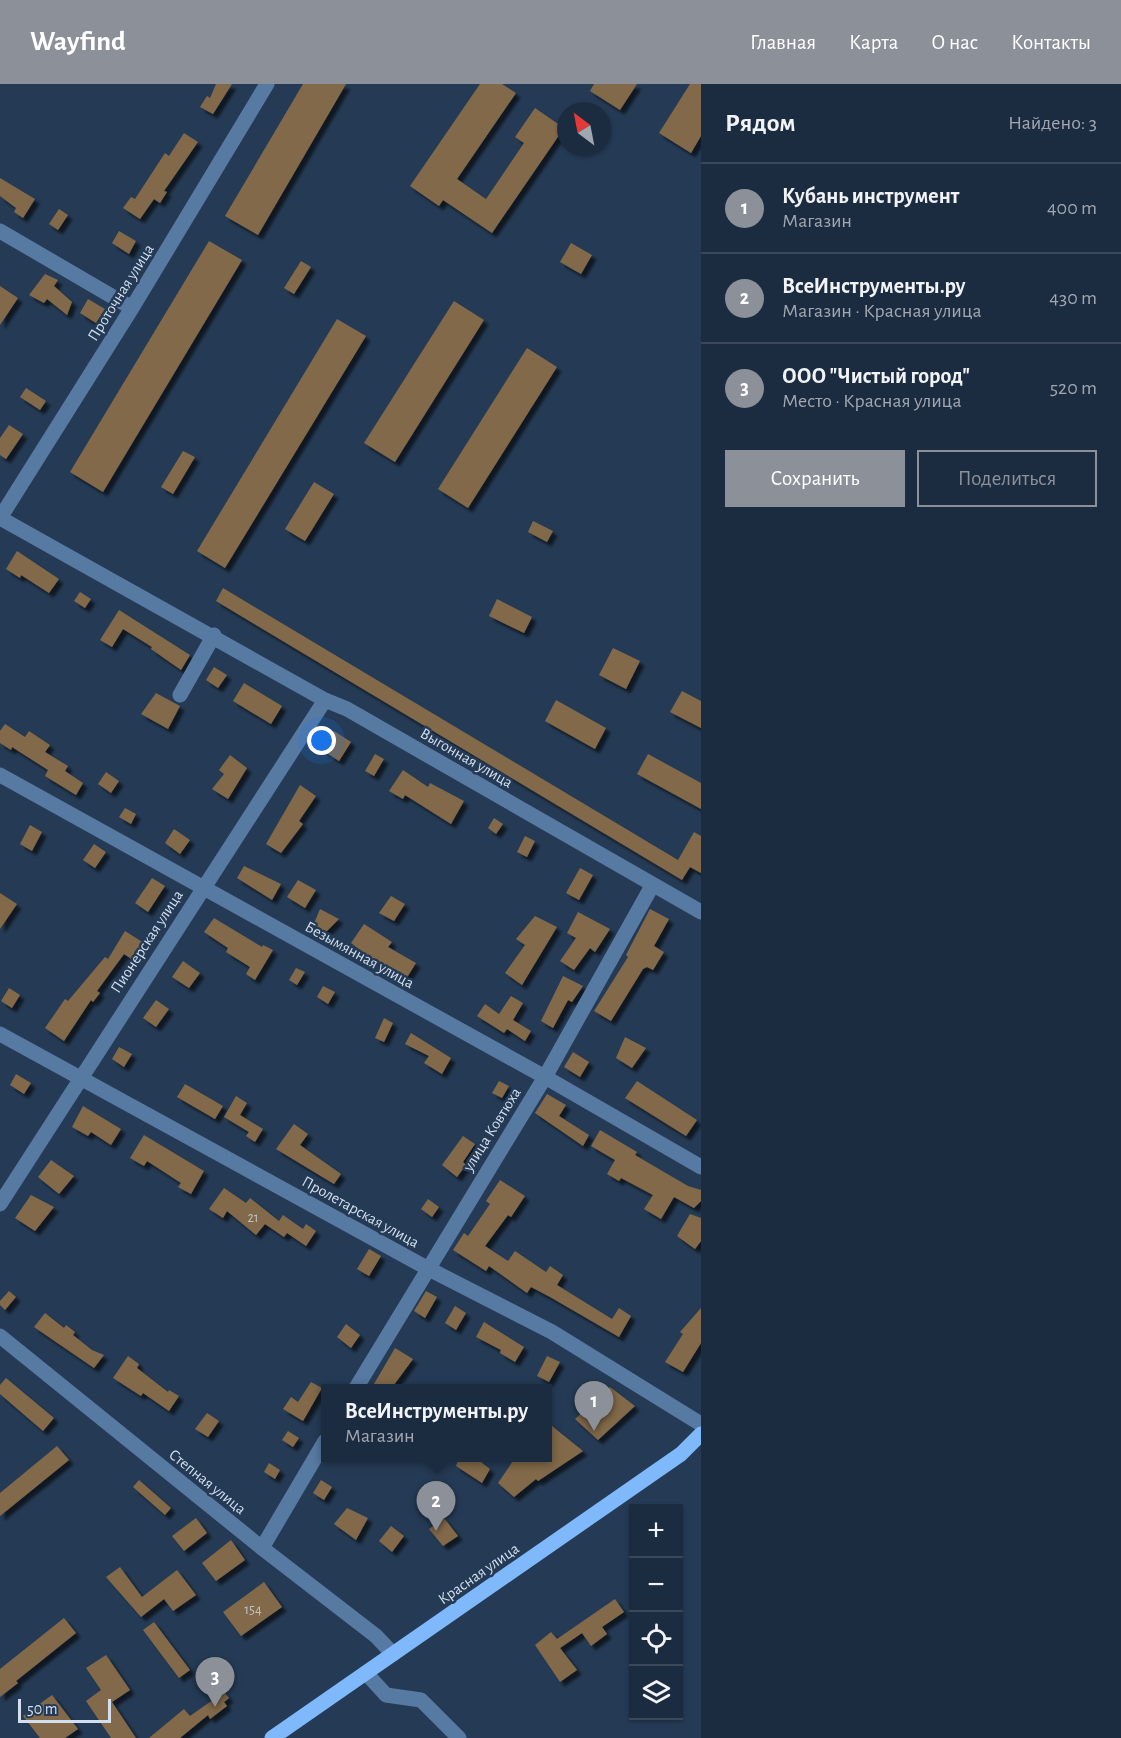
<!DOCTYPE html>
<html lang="ru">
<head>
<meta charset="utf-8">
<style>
  body { margin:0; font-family:"Alegreya Sans",sans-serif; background:#253447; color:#f1f3f6 }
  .controls { position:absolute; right:18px; bottom:18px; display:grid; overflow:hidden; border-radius:0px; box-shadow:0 2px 4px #0004 }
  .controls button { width:54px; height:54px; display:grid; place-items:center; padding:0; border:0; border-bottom:2px solid #3a4859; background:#1c2c40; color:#f1f3f6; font:30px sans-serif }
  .compass { position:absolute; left:557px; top:18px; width:54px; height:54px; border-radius:50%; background:#1c2c40; box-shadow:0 2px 4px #0004; rotate:328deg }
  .scale { position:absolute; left:18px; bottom:15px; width:93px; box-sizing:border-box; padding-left:6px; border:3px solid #d2dff0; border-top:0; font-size:16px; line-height:21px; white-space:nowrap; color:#d2dff0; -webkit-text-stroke:4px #253b55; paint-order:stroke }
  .you { position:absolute; left:322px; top:657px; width:21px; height:21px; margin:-15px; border:4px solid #fff; border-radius:50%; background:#1a73e8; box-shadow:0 0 0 9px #1a73e833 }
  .badge { display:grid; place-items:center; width:39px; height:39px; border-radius:50%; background:#8c9099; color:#fff; font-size:20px; font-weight:700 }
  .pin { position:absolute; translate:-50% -50px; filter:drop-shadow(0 2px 3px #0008) }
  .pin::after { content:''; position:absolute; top:32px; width:21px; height:18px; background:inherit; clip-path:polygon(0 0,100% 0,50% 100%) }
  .popup { position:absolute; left:321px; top:1300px; width:231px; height:78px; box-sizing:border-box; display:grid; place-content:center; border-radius:0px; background:#1c2c40; filter:drop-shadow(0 2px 4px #0005); font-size:20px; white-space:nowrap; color:#a0a7b1 }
  .popup b { font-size:22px; color:#f1f3f6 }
  .popup::after { content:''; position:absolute; left:50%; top:100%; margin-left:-12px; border:12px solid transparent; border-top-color:#1c2c40 }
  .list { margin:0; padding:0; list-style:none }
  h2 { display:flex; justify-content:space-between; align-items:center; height:78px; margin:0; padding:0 24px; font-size:26px }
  h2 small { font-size:20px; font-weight:400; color:#a0a7b1 }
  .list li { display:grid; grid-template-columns:39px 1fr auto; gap:18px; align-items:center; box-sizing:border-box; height:90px; padding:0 24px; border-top:2px solid #3a4859 }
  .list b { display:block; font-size:22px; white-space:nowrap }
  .list p { margin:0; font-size:20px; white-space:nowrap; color:#a0a7b1 }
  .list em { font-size:20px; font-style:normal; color:#a0a7b1 }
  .actions { display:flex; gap:12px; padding:18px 24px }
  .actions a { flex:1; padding:14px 0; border:2px solid #8c9099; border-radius:0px; text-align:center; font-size:21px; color:#8c9099 }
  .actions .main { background:#8c9099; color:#fff }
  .icon { flex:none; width:33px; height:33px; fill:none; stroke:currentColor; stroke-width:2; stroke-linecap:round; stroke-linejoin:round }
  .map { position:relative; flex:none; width:701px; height:1654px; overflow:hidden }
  header { display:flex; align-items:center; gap:36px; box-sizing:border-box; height:84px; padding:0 30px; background:#8c9099; color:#fff }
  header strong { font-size:28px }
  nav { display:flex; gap:33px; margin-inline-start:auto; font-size:21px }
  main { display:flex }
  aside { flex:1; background:#1c2c40 }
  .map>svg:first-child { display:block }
</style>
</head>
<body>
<header>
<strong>Wayfind</strong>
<nav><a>Главная</a><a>Карта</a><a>О нас</a><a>Контакты</a></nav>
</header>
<main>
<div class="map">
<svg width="701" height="1654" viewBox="0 0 701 1654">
  <defs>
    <filter id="shadow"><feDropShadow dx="4.5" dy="4.5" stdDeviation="1.5" flood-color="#0009"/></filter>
  </defs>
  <rect width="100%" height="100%" fill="#253b55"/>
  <path fill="#81694a" filter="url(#shadow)" d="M216,0H232L213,30L200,23L207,12L210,14Z
    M303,0H346L258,151L225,132Z
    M480,0H502L516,9L457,95L486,115L524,59L515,53L535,24L564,44L492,149L443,116L439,122L410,102Z
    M594,0H637L620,26L590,7Z
    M690,0H701V52L691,69L659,49Z
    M184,49L198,58L164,107L167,108L160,119L154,115L140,135L123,124L131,113L135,115L165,69L169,72Z
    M0,94L35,115L23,134L14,128L16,124L0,112Z
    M59,125L68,131L58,146L49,140Z
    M119,147L136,157L129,170L112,159Z
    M209,157L242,176L103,408L70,388Z
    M571,159L592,171L581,190L560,178Z
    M301,177L311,183L294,210L284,204Z
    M45,190L58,196L54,202L72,218L67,231L47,215L44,219L29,211Z
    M0,202L18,214L0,241Z
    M88,215L105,225L96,239L80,229Z
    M454,217L484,236L395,378L364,359Z
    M337,235L366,252L225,484L197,467Z
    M527,264L557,283L468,424L438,405Z
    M26,304L46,317L40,326L20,313Z
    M9,341L23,350L6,375L0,371V354Z
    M183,367L195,373L173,410L161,403Z
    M314,398L334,410L305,457L285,445Z
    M533,437L553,447L547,458L528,448Z
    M17,467L59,495L49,509L21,491L20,494L6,485Z
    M223,504L678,776L694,748L701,752V789L690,783L682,796L216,517Z
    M80,508L91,515L85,524L74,517Z
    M497,515L532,533L524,549L489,532Z
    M119,526L190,571L181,586L151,565L152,563L123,545L112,563L100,556Z
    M613,564L640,577L626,605L599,591Z
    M214,583L227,591L218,604L206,596Z
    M244,599L282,622L271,640L233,617Z
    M682,607L701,617V644L670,628Z
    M156,609L180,622L168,645L141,630Z
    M556,616L606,644L595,665L545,637Z
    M5,640L25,653L29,647L50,661L45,668L68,682L65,687L83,699L76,711L45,692L48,686L12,663L11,666L0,659V647Z
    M334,647L351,658L339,677L322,666Z
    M375,670L384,675L374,692L365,687Z
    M648,670L701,699V725L637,690Z
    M230,671L247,684L228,715L212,705L224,690L219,686Z
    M403,686L428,703L430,699L464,717L451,740L405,711L403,715L389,707Z
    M106,688L119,697L111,709L98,700Z
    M300,701L316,712L299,737L303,740L281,769L266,760Z
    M125,724L136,730L131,740L119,733Z
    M494,734L503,740L496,750L488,744Z
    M30,741L42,748L32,767L20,760Z
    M174,745L190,756L180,770L165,759Z
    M525,752L535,757L527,773L517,768Z
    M94,760L106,768L95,784L83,776Z
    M244,782L281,800L272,816L237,794Z
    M580,784L593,791L579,816L566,809Z
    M152,794L165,802L148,828L135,819Z
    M298,796L316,806L305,824L287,813Z
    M0,809L17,820L0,845Z
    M391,812L405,820L394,837L379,829Z
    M320,825L339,835L325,849L313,842Z
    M650,825L669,835L654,862L664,868L653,886L647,883L643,885L611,937L594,927L628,873L626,871Z
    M578,828L610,845L595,868L590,864L574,886L560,877L576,854L567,849Z
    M535,832L557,843L522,901L505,889L525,861L516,855Z
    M214,834L262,863L263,861L273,866L255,896L246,890L250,883L226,868L228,864L204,848Z
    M364,840L392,858L388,863L416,879L406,895L377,879L351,859Z
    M125,847L144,859L133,876L124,870L97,907L100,909L93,918L91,916L64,957L45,944L65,915L68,917L105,873L108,875Z
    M183,877L200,889L189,904L172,893Z
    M296,884L305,888L297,901L289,896Z
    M563,892L583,902L572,918L568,916L553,944L541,937Z
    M323,902L335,908L328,920L317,913Z
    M9,904L20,911L12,924L1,917Z
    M511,912L523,919L513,936L531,947L525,957L507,945L504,949L477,932L485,920L499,930Z
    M156,916L169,925L156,943L143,934Z
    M384,934L393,939L384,958L375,954Z
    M411,949L451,974L442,990L424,979L429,972L405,960Z
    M625,953L646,964L632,984L616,974Z
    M119,963L132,970L124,983L112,975Z
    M573,968L589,978L580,993L564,983Z
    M16,990L31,999L24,1010L10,1001Z
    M499,997L509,1002L502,1014L492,1009Z
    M637,997L697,1036L686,1052L625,1014Z
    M185,1000L223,1022L215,1035L177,1013Z
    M547,1010L566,1021L559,1032L589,1051L583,1062L535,1029Z
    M236,1012L247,1019L240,1031L263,1045L255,1058L246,1052L249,1048L224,1033Z
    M83,1022L121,1045L111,1061L91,1048L88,1052L72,1043Z
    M294,1040L308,1050L300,1061L341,1090L334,1100L276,1065Z
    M600,1046L637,1068L635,1071L688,1102L701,1106V1117L694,1124L674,1113L661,1135L644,1125L653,1111L621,1094L619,1097L607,1090L615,1076L591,1062Z
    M144,1051L204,1087L191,1110L178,1103L181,1099L147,1077L144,1082L130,1074Z
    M463,1052L475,1060L463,1078L466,1081L457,1093L442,1081Z
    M51,1076L74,1092L59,1110L38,1093Z
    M500,1096L525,1112L511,1133L508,1131L485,1162L508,1177L515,1167L546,1188L550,1182L563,1191L557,1201L612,1235L619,1224L631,1232L619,1253L550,1213L531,1203L527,1209L489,1182L486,1187L453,1166L464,1149L468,1152L490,1120L486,1117Z
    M224,1104L246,1119L250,1114L279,1137L283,1131L303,1145L306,1140L316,1147L306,1162L287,1149L284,1153L265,1140L256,1151L227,1127L223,1134L209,1125Z
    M31,1111L54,1123L35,1147L15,1134Z
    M428,1115L439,1123L432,1133L421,1125Z
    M690,1130L701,1134V1157L695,1165L677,1152Z
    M369,1165L381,1172L369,1192L357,1185Z
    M9,1207L16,1213L5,1226L0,1221V1217Z
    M426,1207L437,1213L425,1234L414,1227Z
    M455,1222L466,1229L456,1246L445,1239Z
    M701,1224V1259L683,1288L665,1278L683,1250L680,1248Z
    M45,1229L64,1244L66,1241L75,1248L73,1251L92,1266L104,1271L94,1284L34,1243Z
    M484,1238L524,1263L515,1278L500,1269L501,1266L476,1253Z
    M346,1240L360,1251L351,1264L337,1253Z
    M395,1264L413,1275L391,1305H371Z
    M128,1272L139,1280L137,1284L168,1308L169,1306L179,1312L169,1327L143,1309L141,1312L113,1294Z
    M547,1272L560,1278L549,1298L537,1292Z
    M6,1294L54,1334L43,1347L0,1310V1301Z
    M311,1298L322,1304L303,1337L283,1325L291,1313L298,1318Z
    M610,1303L635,1322L598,1356L575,1335Z
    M207,1329L219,1337L208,1353L195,1345Z
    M547,1338L583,1367L538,1397L536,1395L514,1413L498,1399L515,1374H547Z
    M288,1347L299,1354L293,1363L282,1356Z
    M57,1362L69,1376L0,1432V1409Z
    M459,1374H476L490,1385L482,1399L456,1382Z
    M269,1379L280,1386L275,1395L264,1388Z
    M139,1396L171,1424L165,1431L133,1403Z
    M321,1396L332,1403L324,1416L313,1409Z
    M347,1424L368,1434L356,1456L334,1440Z
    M196,1434L207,1449L184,1467L172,1452Z
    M444,1434L458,1452L443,1462L429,1445Z
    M391,1442L404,1452L392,1468L379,1457Z
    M231,1456L245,1476L216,1497L202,1479Z
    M120,1483L142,1513L177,1486L196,1511L173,1527L164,1515L141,1533L106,1493Z
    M264,1498L282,1523L241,1552L223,1528Z
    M615,1515L624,1528L602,1543L607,1550L591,1562L582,1549L560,1564L577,1586L560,1598L535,1561L551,1548L557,1555Z
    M64,1534L76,1549L16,1597L18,1599L0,1613V1585Z
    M154,1538L190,1586L179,1594L143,1546Z
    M106,1571L130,1606L112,1618L136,1654H111L86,1617L101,1606L86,1584Z
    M224,1608L229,1614L224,1618L227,1622L210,1635L208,1631L180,1654H149L184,1625L190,1632Z
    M52,1611L78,1645L65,1654H40L23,1632Z"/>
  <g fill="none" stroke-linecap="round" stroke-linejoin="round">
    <path stroke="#577aa3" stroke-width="15" d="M0,147L132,224
      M0,434L325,616L347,625L701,828
      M0,434L132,224L267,0
      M180,611L214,551
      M0,691L545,993L701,1083
      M0,950L427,1184L552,1248L701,1340
      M0,1120L325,616
      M0,1252L262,1464L376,1552L393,1570
      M356,1304L545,993L652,802
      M262,1464L325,1357
      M366,1589L386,1611L421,1616L459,1654"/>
    <path stroke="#7fb8fb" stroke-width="15" d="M272,1654L681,1370L701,1350"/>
  </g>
  <g text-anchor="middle" stroke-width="5" stroke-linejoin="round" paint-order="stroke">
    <g font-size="14" fill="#bec2c6">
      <text x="253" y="1138">21</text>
      <text x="253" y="1530">154</text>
    </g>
    <g font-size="16" fill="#d2dff0" stroke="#253b55">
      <text transform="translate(120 208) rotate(-58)" y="6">Проточная улица</text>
      <text transform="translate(467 673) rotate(30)" y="6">Выгонная улица</text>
      <text transform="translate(146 857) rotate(-57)" y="6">Пионерская улица</text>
      <text transform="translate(360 870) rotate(29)" y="6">Безымянная улица</text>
      <text transform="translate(491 1045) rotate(-58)" y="6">улица Ковтюха</text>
      <text transform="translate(361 1127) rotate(29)" y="6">Пролетарская улица</text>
      <text transform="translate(208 1397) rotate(39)" y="6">Степная улица</text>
      <text transform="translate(478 1489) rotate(-35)" y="6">Красная улица</text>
    </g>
  </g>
</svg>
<div class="controls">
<button>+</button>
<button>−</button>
<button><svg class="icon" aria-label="locate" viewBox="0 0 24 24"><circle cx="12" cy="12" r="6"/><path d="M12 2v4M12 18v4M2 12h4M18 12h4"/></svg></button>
<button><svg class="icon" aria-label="layers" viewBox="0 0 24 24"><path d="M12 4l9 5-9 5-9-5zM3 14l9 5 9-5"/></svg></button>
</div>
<svg class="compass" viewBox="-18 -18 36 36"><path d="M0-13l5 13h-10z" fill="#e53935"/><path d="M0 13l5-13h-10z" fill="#a0a7b1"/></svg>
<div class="scale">50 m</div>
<div class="you"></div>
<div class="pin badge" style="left:594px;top:1347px">1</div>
<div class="pin badge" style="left:436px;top:1447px">2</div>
<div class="popup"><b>ВсеИнструменты.ру</b>Магазин</div>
<div class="pin badge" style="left:215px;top:1623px">3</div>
</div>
<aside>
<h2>Рядом<small>Найдено: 3</small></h2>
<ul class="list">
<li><span class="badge">1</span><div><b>Кубань инструмент</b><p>Магазин</p></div><em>400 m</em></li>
<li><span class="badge">2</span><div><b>ВсеИнструменты.ру</b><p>Магазин · Красная улица</p></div><em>430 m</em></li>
<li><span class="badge">3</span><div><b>ООО &quot;Чистый город&quot;</b><p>Место · Красная улица</p></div><em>520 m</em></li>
</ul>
<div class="actions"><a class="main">Сохранить</a><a>Поделиться</a></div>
</aside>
</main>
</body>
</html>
